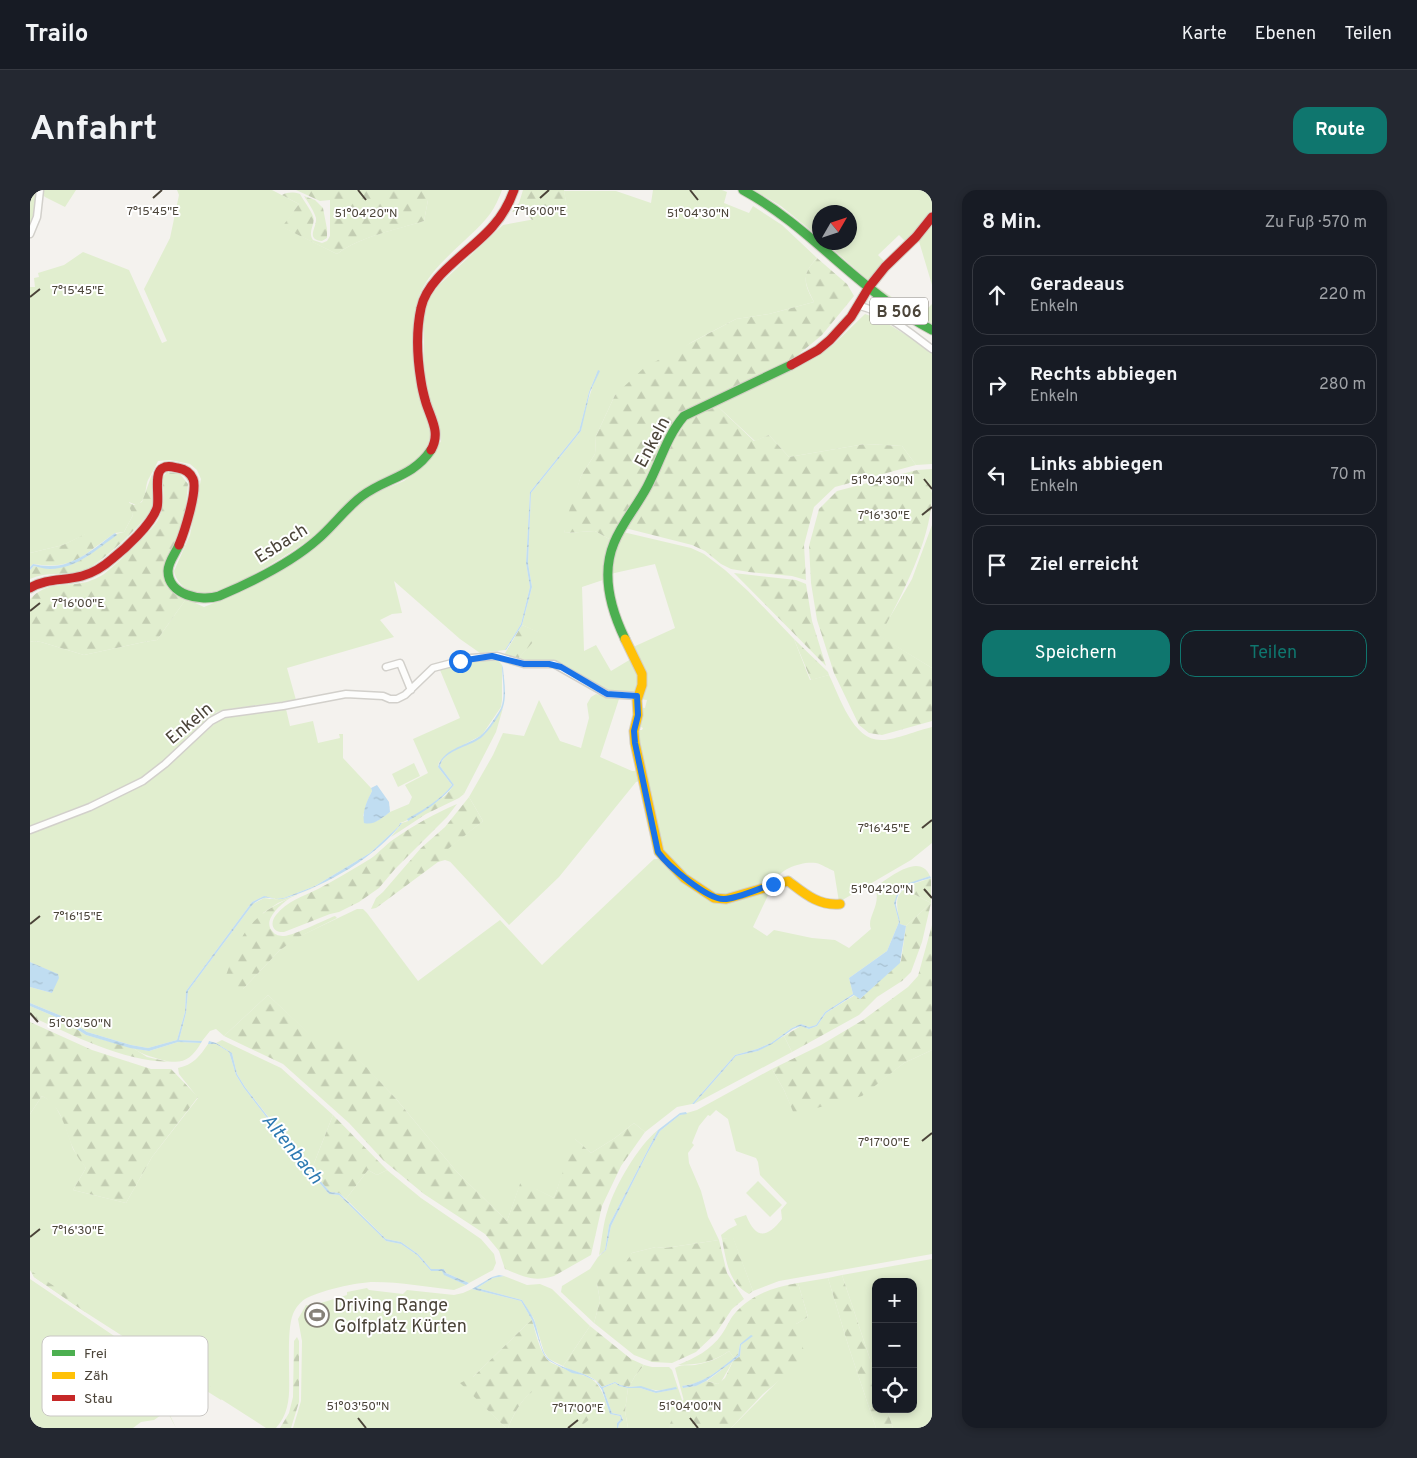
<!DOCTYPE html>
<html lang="de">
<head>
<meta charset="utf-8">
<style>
  body { margin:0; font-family:Overpass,sans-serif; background:#242831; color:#f1f3f6 }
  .controls { position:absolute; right:15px; bottom:15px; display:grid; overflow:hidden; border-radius:10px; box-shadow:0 2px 8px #0003 }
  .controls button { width:45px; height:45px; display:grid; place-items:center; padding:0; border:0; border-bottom:1px solid #363941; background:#171b24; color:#f1f3f6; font:25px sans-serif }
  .compass { position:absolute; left:782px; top:15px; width:45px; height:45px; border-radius:50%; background:#171b24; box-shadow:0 2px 8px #0003; rotate:51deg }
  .stop { position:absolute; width:15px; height:15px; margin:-11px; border:4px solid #1a73e8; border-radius:50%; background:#fff }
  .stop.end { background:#1a73e8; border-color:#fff; box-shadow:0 1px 5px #0008 }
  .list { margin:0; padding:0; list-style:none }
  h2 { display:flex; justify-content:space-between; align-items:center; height:65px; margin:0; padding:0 20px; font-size:21px }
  h2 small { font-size:16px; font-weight:400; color:#9ea1a6 }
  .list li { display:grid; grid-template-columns:32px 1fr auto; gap:15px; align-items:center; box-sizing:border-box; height:80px; margin:0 10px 10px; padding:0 10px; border:1px solid #363941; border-radius:15px }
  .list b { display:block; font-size:19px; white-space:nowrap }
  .list p { margin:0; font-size:16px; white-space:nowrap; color:#9ea1a6 }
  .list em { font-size:16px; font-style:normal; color:#9ea1a6 }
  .actions { display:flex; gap:10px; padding:15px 20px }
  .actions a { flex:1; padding:11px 0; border:1px solid #0f766e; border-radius:15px; text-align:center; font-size:18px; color:#0f766e }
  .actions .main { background:#0f766e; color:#fff }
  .icon { flex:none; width:28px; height:28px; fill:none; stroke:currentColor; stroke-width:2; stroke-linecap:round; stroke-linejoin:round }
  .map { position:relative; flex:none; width:902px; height:1238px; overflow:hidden; border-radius:15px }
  header { display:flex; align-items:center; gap:30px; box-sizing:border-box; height:70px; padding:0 25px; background:#171b24; border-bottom:1px solid #363941 }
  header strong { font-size:24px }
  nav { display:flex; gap:28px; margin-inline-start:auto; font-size:18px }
  .intro { display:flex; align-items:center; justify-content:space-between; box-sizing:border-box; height:120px; padding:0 30px }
  h1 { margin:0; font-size:35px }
  .button { padding:12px 22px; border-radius:15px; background:#0f766e; color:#fff; font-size:18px; font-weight:700 }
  main { display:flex; gap:30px; padding:0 30px }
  aside { flex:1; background:#171b24; border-radius:15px; box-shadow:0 2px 8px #0003 }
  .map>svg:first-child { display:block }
</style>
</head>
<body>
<header>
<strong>Trailo</strong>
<nav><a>Karte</a><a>Ebenen</a><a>Teilen</a></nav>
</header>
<div class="intro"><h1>Anfahrt</h1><a class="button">Route</a></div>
<main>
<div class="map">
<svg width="902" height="1238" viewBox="0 0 902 1238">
  <defs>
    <pattern id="forest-firs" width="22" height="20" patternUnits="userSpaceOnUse" patternTransform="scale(1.25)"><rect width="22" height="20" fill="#e1eecf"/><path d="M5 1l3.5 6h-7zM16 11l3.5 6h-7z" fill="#c3cdb2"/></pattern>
    <pattern id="water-ripples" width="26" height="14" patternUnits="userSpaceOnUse" patternTransform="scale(1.25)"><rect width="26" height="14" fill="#c0ddf1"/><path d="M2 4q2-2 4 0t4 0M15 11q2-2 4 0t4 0" fill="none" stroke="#a6bfcf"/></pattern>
  </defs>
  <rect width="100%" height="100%" fill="#f4f2ee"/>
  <path fill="#e1eecf" d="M0,0H7L5,26L0,37Z
    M13,0H46L35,17L15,7L13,5Z
    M147,0H242L269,14L253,37L307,64C331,46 365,40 394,31L398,10V0H472C469,8 465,17 460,24C438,53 392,79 386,118C382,145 383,178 389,205C391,217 399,229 400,241C401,248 399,252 396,258C385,275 368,284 351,291C345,294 338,296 334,299C316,313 302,332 284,346C265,361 197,403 174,404C161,405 146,394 144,381L160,345L171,289L167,280L160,274L140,270L128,271C125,278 121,284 118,290C114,300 118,310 106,315L99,312L103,325L94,342L85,343L64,358L56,344L33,355L0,363V97H5L4,88L9,87L8,83L34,75L53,62L99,80L132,153L137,151L114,99L140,48L149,5Z
    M623,0H692L697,2L694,13L719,23L723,16L752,35L787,68C771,85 774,94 784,112L739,124L706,129L662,152L585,205L566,246L565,264L551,286L534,343L565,341L581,350L576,389L552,397L554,461L566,455L581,481L601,469C607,480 615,492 605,503H581L570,498L528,473L488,469L510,443L492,435L502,397L498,373L501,303L551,241L554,223L568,180L559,202L549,241L500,302L496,373L500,397L491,434L475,460L450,463L430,449L364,391L372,423L362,424L350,430L364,447L257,478L266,510L199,519L187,522L118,585L64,611L0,636V452L4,451L11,452L54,465L114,452L127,450L156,409L174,417L201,406L271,368L284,359L331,313L345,303L374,291L391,278L405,262L411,251L410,240L396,197L394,173V123L399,108L408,96L473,35L538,23L534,1H586L621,13Z
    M724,0H902V23L877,53L869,45L848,65L856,73L839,91L796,53L819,52V22H789V47L751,16Z
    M902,31V95L888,48Z
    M845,95L887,125L894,122L902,114V135L870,116Z
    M835,124L850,129L902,161V274L886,275L872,256L835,254L759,267L739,245L725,251L684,213L787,166L803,155Z
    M902,279V301L887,280Z
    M902,335V478L849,446L882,389Z
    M593,342L661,358L674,364L695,380L718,401L764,449L780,490L799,485C810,507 823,552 853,550C864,550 889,540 902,537V653L881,670L809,712L804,681C798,679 792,674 786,673C771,671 750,679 744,692C729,696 710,705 695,706C680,708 642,675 632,663L607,553L608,540H612L613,538L609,536L610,517L615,518L617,510L609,509L613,502L601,458L645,438L625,374L580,384L581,368Z
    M459,468L467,469L472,475V510L471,517L452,545L420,562L409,572L408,577L422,595C411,609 386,628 370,633L369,636L340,663L285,696L254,708L246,709L234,706L222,712L156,801L155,822L147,850L118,858L101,855L57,842L34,827L0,813V797L22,803L27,784L0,772V644L67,617L119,591L188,531L201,526L256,519L260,536L283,531L288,553L310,548L309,544H313V568L341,598L342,601L337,612L333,626L347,631L360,622L379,614L382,607L375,595L398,583L383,549L430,528L410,480L434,472Z
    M566,504L589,509L570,567L602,581H605L607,578L610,591L606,592L529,687L479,735L412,663L453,631L439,607L463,565L473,543L494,546L509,510L530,551L551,558L559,528L557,514L561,507Z
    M473,518L466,542L434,604L426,598L410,576C414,560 439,556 451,547C460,541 466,527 473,518Z
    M384,573L390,586L368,597L362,584Z
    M624,669H630L686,712L742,697L723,737L737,746L744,740L782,748L805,750L819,758L841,739C836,727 852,716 845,697C860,688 889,662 900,686L877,694L869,701L864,713L869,732L857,761L819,788L823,804L795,822L786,835L779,837L771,834L762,838L741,853L727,859L705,865L662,914L647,917L615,942L604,933L585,948L561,963L545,949L524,1008L491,992L477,1031L426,981L367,910L310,850L298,862L238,805L194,846L186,839L180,841L172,851L149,850L156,823L158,801L223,714L234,708C255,712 266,705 286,697L248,713L233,723L213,799L249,761L264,749L327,719H333L337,723L388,791L470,730L512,775Z
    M874,699L901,713L876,736L870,734C868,721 863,708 874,699Z
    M754,846L762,862L664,914L706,866L728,861Z
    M192,850L251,878L303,925L281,981L215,897L207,884L202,863L186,853Z
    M148,852L171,853C161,870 152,875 132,870C120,866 115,866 103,858L119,861Z
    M178,854H186L199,862L206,885L214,898L265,964L299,1004L309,1005L356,1051L371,1054L387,1065L401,1081H413L415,1085L436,1095L424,1100C398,1097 371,1092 344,1092C327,1092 289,1101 275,1109C270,1112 265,1119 263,1124C258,1136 259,1163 259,1177C259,1199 262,1220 246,1238H236L55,1122L4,1087L0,1080V924L12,906L23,912L34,932L43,959L56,978L43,1000L96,1013L122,967L168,908L149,884L148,878C163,875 170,866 178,854Z
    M902,860V1064L749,1091L723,1101L703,1048L692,1049L691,1045L699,1039L707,1035L704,1029L716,1025C726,1050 737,1048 752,1029L751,1020L757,1013L730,985L728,972L726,968L706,961L698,929L686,920L680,926L678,925L669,936L662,953L664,955L658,963L659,973L671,1001L678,1027L689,1050L635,1058L626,1057L602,1063L597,1073L567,1093L570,1111L564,1133L531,1102L532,1096L560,1079L568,1067L576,1060L581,1036L617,964L630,941L650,925L667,920L742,879L754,900L764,923L832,905L874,873Z
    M628,940L579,1035L575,1060L569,1065C572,1050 573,1033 578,1019C586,994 608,956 628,940Z
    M338,980L347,985L357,980L391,1008L451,1049L464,1064L466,1073L463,1080L439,1093L416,1083L414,1079H401L388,1064L371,1052L356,1049L316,1009Z
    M728,991L752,1015L740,1027L716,1003Z
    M902,1069V1238H863L857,1219H883V1092H846V1187L812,1085Z
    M474,1086L497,1095L510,1094L522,1099L560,1136L533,1176L519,1169L514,1162L504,1129L492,1110L447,1098L463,1088Z
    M798,1088L819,1158L846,1238H701L749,1190L766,1134L778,1127L768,1093Z
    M0,1089L93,1152L132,1176L131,1179L167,1202L144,1205L133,1200C130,1207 137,1214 134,1223L124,1230L111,1232L103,1238H0Z
    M337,1098L339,1100L373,1104L377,1100L424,1105L433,1103L442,1099L491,1111L502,1130L495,1136L443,1187L450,1212L476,1238H263L271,1211L272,1151L268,1129L276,1115L281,1116L317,1105V1102Z
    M699,1161L704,1168C687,1181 675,1193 652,1196L653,1198L666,1196L654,1211L645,1178C651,1174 658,1176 665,1175C677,1173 690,1168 699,1161Z
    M703,1171L691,1192L688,1194L677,1191Z
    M614,1175L622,1177H639L642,1180L653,1213L642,1230L639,1238H598L595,1221L598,1198H610L626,1203L646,1199C637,1198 631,1201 625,1200C615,1199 611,1196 599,1197L605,1186Z
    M509,1196L550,1236L577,1215L580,1224L590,1226L591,1229L587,1233V1238H478C485,1221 493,1206 509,1196Z
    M166,1204L177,1206L139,1223L146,1238L138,1223V1212L145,1206Z"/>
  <path fill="url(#forest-firs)" d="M266,0H398V10L394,31C366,40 331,46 307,64L252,37L269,14L252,5C258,2 263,2 270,4C274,11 280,19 283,26C286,35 277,41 283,50L292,53L297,51L300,46V10L290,11Z
    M493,0H534L538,23L502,30L495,22H482L489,13Z
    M274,6L285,10L293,18L297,39V48L292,51C275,49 287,38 286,28C284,21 278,12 274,6Z
    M787,68L817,94L824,106L792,145L763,169L663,217L650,225L607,308L581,350L565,341L534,343L537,327L551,286L565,264L566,246L585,205L615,177L706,129L739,124L784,112C775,93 770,86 787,68Z
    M684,213L724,251L739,245L759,267L835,254L872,256L886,275L805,297L784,317L774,355L776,390L762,386L719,382L701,379L691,374L675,361L662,355L595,338L646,242L658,228Z
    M887,280C891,286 901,295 902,303C902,349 871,407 850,446L902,478V531L852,545L839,543L829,535L804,483L787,430L781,393L779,356L789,319L807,301Z
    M137,282L150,284L158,294L156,315L150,343L133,380L137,397L156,409L127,450L114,452L54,465L11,452L4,451L0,452V409C17,391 35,397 57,392C62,390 70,387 74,384C86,375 122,341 128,330C135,316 134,303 132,288Z
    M122,284C122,294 124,306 123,315C120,329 67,377 53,381C36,386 17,381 0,389V380L4,376L20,379L40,375L58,366L86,344L94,342L103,325L97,312L104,315L112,312Z
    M57,343L64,358C44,374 29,378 3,374L0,377V363L33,355Z
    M704,383L766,390L776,394L782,431L796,476Z
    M492,435L511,443L488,469L474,465Z
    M764,449L798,482L799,485L781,490Z
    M424,595L434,604L429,608L396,624L361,647L372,633L378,631L416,605Z
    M439,607L453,631L413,663L421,672L415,670L408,672L346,718L341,719L346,708L353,702L391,658L415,637Z
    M427,614L417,627L365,679L349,698L329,712L309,722L300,724L254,742C243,743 239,734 246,725C257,711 272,707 288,699C305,690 323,679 340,669C349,663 355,655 364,649C384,635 404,624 427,614Z
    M901,688V713L892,752L881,782L872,791L847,807L829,825L762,862L754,846L771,836L779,839L787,836L796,823L825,805L830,809L871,771L876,736L901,713L874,699L877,696Z
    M260,708C251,714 231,731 243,742C245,745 250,746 254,746C265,745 294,730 305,726L307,728L265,749L249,761L213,799L193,794C210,748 214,729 260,708Z
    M902,735V860L874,873L832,906L764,924L754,900L742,879L791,855L833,830L878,797L888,786Z
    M238,805L298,861L310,849L367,910L426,981L477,1031L491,991L524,1008L544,948L561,963L585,948L604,933L615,942L591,976L572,1016L561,1065L524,1086C504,1092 494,1087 475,1079L469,1061L455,1044L394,1004L353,970L319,933L253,874L194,846Z
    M0,816L33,830L56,845L103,858L117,867L139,872C92,871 43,845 0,826Z
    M0,832L62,860L121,879H141L168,907L122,967L96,1013L43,1000L56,978C51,972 46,965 43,958C34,938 33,917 12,906L0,924Z
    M303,925L357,980L347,985L338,980L316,1009L309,1003L300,1002L281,981Z
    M703,1047L723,1101L719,1104C698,1093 696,1069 692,1049Z
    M689,1050L697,1083L714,1109L702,1119L686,1143L666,1162L642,1173L622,1172L604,1165L564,1133L570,1111L567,1093L580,1071L596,1072L602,1063L626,1057L635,1058Z
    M1,1081L41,1107L60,1111L67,1117L65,1120L57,1119L55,1122L4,1087Z
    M812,1085L846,1187V1219H857L863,1238H846L819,1158L798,1088Z
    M768,1093L778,1127L766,1134L776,1168L733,1204L701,1238H639C641,1227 657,1203 665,1196C669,1194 673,1193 676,1191L688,1194L695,1188L703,1171L710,1166L711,1155L722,1146L710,1154L708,1165L704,1168L699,1161C684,1172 667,1175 648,1175C665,1168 681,1160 692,1144C697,1137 700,1128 706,1122C722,1104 745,1097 768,1093Z
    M502,1130C505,1140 510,1163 518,1170C520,1173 525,1174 528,1176C556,1190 566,1180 577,1215L550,1237L509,1197C493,1206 485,1221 478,1238H476L430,1193L443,1187L495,1136Z
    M560,1136L601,1169L614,1175L605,1186L599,1197L590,1195L585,1192L572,1197C563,1183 546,1184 533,1176Z
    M267,1147L269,1151V1212L261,1238H250L259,1223L263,1207L264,1151Z
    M137,1170L143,1175L176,1188L177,1193L193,1208L191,1210L132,1173Z
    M585,1193L589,1196L598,1198L595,1221L598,1238H588L589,1234L593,1229L591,1225L582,1223L573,1198Z"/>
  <path fill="url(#water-ripples)" d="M568,180L570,181L560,202L551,241L501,303L498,373L502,397L492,435L476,460H475L491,434L500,397L496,373L500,302L549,241L559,202Z
    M85,343L87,345C67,359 46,379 20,379C15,379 9,377 4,376L0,380V377L3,374C8,375 14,376 19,376C44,377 66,357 85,343Z
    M472,475L473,478C474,490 477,505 473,517C471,523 459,541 453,546C442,557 414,559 410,576L424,595C412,610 395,621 378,631L377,629C393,620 410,610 422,595L408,577C412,559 438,555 450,546C456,542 468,524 471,518C476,506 472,488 472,475Z
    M347,595L359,612L360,622C353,627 344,636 334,633C332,621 337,611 342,601L341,598Z
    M370,633H372C346,667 297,695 256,708C247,711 241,707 234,708C230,709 226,712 223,714L158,801L156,823L149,850L172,851L171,853L148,852L119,861L100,858L56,845L33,830L0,816V813L34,827L57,842L101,855L118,858L147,850L155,822L156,801L222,712L234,706L246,709L254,708L285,696L340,663L369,636Z
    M900,686L901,688C887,692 866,696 866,715C867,721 870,728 870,734L876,736L870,773L830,809L824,805L796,823L787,836L779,839L771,836L763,839L742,854L728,861L706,866L664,914H662L705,865L727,859L741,853L762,838L771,834L779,837L786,835L795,822L823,804L819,788L857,761L869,732L864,713L868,701L876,694Z
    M0,772L28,784L29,788L22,803L0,797Z
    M179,851L186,853L202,863L207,884L215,897L266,963L300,1002L309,1003L356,1049L371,1052L388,1064L401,1079H414L416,1083L439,1093L436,1095L414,1085L412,1081H401L387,1065L371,1054L356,1051L309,1005L299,1004L265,964L214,898L206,885L199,862L186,854H178Z
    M656,922L657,924L650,925L630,941L617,964L581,1036L576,1060L568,1067L575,1060L579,1035L628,940L650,923Z
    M469,1085L474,1086L463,1088L447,1098L492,1110C496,1116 501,1123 504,1130C509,1142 510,1163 520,1170C537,1182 560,1181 572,1197L585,1192L590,1195L599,1197L611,1196L626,1201L646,1197L647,1199L626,1203L610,1198H598L589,1196L585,1193L573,1198L582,1223L591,1225L593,1230L589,1234L588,1238H587V1233L591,1229L590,1226L580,1224L572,1200L566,1191L553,1185L542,1183L518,1170L513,1163L502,1130L491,1111L442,1099L462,1087Z
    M721,1145L723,1146L711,1155L710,1166L676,1191L666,1196L653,1198L652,1196C676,1193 689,1179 708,1165L710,1154Z"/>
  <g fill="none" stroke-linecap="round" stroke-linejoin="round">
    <g stroke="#d2d0cb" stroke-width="9">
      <path id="street" d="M0,44L7,27L10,0
        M830,116C857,123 879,142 902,159
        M356,477L370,473L381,500
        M0,640L60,617L113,591L135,574L181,531L194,524L253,516L316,504L353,506L360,509H367L375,505L403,478L441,468L467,466L494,474H524L577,504L607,506"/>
    </g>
    <g stroke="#d3cfc5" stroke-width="11">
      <path id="fast" d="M713,0C768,30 809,77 859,113C873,123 887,132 902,140
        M149,355C145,364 138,372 138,381C138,405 171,412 189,406C222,392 261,373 288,349C304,335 316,318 332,306C356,288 383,287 401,260
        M595,449C581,420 571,384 584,353C592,333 607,316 617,297C630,273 636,247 654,226L761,175"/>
    </g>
    <g stroke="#d3cfc5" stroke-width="11">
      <path id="slow" d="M595,449L612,484V495L607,510L608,525L604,541L605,553L629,662L654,688L684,708L696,709L758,691C774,703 788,716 810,714"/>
    </g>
    <g stroke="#d3cfc5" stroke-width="11">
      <path id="jam" d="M761,175L788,160L800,150L821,127L839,97L855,77L886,47L902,27
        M401,260C411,243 401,229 396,213C394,206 392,198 391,191C387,167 386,141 391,118C397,86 443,60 463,36C473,25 479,14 484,0
        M0,398C16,388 34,391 52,386C63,383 73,377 82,369C96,358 121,335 127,318C130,308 123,282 133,278C137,275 143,277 148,278C154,279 160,282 163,289C168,300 154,343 149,355"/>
    </g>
    <use href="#street" stroke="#fdfdfc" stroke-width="6"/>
    <use href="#fast" stroke="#4caf50" stroke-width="9"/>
    <use href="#slow" stroke="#ffc107" stroke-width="9"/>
    <use href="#jam" stroke="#c62828" stroke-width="9"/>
  </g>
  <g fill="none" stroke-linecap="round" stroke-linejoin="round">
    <path stroke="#1a73e8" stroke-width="6" d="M430,471L462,466L494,474H519L531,477L577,504L607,506L608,525L604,541L605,553L628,662C638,676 678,710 694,709C707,709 730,698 743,694"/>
  </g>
  <path fill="none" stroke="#4b4439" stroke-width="2" d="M328,0L336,10M660,0L668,10M123,8L132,0M510,8L519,0M0,107L10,99M894,289L902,299M892,325L902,317M0,421L10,413M892,638L902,630M894,699L902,708M0,734L10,726M0,823L8,832M892,951L902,943M0,1047L10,1039M328,1228L336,1238M660,1228L668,1238M538,1238L548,1230"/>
  <defs>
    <g id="stadium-ring" transform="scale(1.25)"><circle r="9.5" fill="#fff" stroke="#868178" stroke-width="1.5"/><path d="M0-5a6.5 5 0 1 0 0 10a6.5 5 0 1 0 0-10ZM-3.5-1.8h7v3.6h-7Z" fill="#868178"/></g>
  </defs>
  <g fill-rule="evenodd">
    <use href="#stadium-ring" x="287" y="1125"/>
  </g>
  <g text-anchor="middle" stroke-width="4" stroke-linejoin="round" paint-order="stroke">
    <rect fill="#fff" stroke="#817c74" stroke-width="1" x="840" y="107.5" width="58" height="27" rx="4"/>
    <g font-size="16" font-weight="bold" fill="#4b4439">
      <text x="869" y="127">B 506</text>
    </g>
    <g font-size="18" fill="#4b4439" stroke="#fff">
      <text transform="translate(622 252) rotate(-62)" y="6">Enkeln</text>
      <text transform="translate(251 353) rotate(-32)" y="6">Esbach</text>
      <text transform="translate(159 533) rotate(-40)" y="6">Enkeln</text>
    </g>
    <g font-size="18" fill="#4b4439" stroke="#fff" text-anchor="start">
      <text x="304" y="1121">Driving Range<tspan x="304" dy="21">Golfplatz Kürten</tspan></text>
    </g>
    <g font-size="19" font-style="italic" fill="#2e7ab2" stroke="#fff">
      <text transform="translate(263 958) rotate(51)" y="7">Altenbach</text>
    </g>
  </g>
  <rect x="12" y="1146" width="166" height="80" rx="8" fill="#fff" stroke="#c9c7c4" stroke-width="1"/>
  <rect x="22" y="1160" width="23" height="6" fill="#4caf50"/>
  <rect x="22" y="1182" width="23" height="7" fill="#ffc107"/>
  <rect x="22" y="1205" width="23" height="6" fill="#c62828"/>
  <g font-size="14" fill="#4b4439">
    <text x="54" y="1168">Frei</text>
    <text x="54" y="1190">Zäh</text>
    <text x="54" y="1213">Stau</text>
  </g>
  <g font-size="12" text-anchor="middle" fill="#4b4439" stroke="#fff" stroke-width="4" stroke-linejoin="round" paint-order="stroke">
    <text x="123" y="25">7°15'45"E</text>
    <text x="510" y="25">7°16'00"E</text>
    <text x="336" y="27">51°04'20"N</text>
    <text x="668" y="27">51°04'30"N</text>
    <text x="48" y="104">7°15'45"E</text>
    <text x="852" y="294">51°04'30"N</text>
    <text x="854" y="329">7°16'30"E</text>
    <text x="48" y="417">7°16'00"E</text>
    <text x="854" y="642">7°16'45"E</text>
    <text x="852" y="703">51°04'20"N</text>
    <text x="48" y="730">7°16'15"E</text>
    <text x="50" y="837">51°03'50"N</text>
    <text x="854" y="956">7°17'00"E</text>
    <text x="48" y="1044">7°16'30"E</text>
    <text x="328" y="1220">51°03'50"N</text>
    <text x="660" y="1220">51°04'00"N</text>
    <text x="548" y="1222">7°17'00"E</text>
  </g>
</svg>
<div class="controls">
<button>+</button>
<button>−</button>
<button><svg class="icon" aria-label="locate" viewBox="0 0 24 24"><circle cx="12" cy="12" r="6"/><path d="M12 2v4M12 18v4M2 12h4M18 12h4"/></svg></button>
</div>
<svg class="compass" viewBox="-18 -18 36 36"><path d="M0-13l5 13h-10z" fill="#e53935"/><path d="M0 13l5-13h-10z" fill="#9ea1a6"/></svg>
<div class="stop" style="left:430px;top:471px"></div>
<div class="stop end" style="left:743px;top:694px"></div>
</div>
<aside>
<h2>8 Min.<small>Zu Fuß · 570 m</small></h2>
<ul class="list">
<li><svg class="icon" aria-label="ahead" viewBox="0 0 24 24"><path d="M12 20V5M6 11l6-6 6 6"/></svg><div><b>Geradeaus</b><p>Enkeln</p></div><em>220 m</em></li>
<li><svg class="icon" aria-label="right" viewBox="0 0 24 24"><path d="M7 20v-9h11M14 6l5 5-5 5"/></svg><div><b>Rechts abbiegen</b><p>Enkeln</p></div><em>280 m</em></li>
<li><svg class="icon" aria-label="left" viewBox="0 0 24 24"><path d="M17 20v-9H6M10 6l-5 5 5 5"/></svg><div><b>Links abbiegen</b><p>Enkeln</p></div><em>70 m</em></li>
<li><svg class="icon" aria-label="arrive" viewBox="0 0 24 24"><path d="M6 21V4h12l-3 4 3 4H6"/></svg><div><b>Ziel erreicht</b></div></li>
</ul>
<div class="actions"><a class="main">Speichern</a><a>Teilen</a></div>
</aside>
</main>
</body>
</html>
